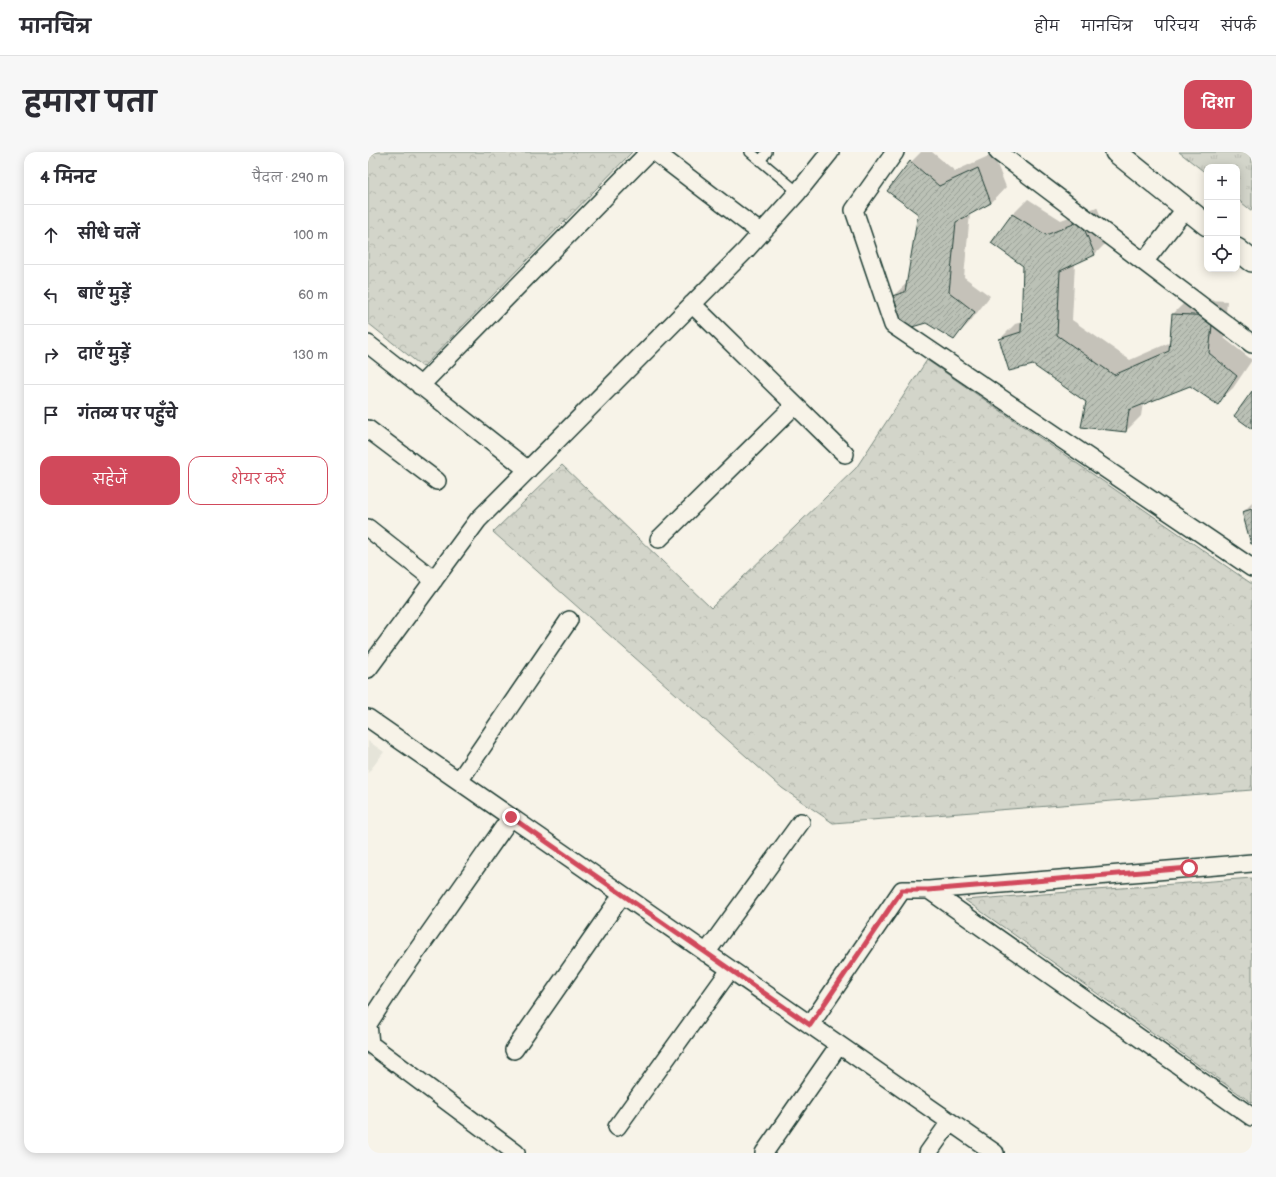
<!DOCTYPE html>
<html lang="hi">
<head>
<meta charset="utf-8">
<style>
  body { margin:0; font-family:"Balsamiq Sans","Playpen Sans Deva",sans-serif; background:#f7f7f7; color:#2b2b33 }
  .controls { position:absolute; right:12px; top:12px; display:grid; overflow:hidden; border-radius:8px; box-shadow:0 2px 10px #0003 }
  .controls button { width:36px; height:36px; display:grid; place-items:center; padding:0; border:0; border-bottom:1px solid #e1e1e2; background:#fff; color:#2b2b33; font:20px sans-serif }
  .stop { position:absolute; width:12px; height:12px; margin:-9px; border:3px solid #d1495b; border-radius:50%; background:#fff }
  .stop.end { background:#d1495b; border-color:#fff; box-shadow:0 1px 4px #0008 }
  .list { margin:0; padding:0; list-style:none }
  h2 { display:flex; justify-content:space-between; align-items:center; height:52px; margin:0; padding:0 16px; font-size:17px }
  h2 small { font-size:13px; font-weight:400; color:#7c7c81 }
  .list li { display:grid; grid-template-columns:26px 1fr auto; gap:12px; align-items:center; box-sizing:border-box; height:60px; padding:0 16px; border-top:1px solid #e1e1e2 }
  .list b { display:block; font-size:15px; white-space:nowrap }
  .list em { font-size:13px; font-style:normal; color:#7c7c81 }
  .actions { display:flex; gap:8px; padding:12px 16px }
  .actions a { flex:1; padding:9px 0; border:1px solid #d1495b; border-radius:12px; text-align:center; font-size:14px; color:#d1495b }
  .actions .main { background:#d1495b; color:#fff }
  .icon { flex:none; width:22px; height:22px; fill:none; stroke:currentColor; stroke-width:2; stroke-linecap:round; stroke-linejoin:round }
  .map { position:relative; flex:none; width:884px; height:1001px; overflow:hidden; border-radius:12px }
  header { display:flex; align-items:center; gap:24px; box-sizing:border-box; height:56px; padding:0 20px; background:#fff; border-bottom:1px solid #e1e1e2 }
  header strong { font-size:19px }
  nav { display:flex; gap:22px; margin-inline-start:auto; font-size:14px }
  .intro { display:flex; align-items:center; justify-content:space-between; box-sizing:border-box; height:96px; padding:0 24px }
  h1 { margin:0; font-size:28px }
  .button { padding:10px 18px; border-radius:12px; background:#d1495b; color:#fff; font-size:14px; font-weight:700 }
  main { display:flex; gap:24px; padding:0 24px }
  aside { flex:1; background:#fff; border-radius:12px; box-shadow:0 2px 10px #0003 }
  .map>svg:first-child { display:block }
</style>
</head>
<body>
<header>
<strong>मानचित्र</strong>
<nav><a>होम</a><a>मानचित्र</a><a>परिचय</a><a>संपर्क</a></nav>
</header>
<div class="intro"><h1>हमारा पता</h1><a class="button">दिशा</a></div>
<main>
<aside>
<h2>4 मिनट<small>पैदल · 290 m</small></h2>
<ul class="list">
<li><svg class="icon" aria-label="ahead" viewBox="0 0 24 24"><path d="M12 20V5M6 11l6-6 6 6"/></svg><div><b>सीधे चलें</b></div><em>100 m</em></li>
<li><svg class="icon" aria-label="left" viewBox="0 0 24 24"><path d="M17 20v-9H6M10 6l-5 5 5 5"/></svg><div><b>बाएँ मुड़ें</b></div><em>60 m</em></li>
<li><svg class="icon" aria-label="right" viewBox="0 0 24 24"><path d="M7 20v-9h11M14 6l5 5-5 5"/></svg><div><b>दाएँ मुड़ें</b></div><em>130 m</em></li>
<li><svg class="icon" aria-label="arrive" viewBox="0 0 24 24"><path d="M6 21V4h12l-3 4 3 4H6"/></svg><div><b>गंतव्य पर पहुँचे</b></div></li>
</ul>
<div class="actions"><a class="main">सहेजें</a><a>शेयर करें</a></div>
</aside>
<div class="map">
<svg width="884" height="1001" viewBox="0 0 884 1001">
  <defs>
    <pattern id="grass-tufts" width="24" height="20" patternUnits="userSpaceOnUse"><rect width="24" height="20" fill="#d3d5ca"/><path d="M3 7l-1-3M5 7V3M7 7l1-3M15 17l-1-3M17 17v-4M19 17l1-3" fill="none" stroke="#b5b8ae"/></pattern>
    <pattern id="park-crowns" width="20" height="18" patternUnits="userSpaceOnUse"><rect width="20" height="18" fill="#d3d5ca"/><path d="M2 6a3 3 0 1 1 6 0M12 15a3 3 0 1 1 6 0" fill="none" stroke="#b5b8ae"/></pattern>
    <pattern id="building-hatch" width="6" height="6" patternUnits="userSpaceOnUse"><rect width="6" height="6" fill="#bbc1b6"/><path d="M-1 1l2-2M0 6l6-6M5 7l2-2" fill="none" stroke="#979e95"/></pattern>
  </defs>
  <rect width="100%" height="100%" fill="#f7f3e8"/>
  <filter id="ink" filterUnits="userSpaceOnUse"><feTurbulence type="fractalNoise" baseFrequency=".025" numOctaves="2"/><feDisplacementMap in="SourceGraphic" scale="8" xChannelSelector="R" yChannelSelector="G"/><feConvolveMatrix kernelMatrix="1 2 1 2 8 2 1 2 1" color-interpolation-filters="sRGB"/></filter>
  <g filter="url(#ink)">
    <path fill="#e5e4d9" d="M0,589L16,600L0,621Z"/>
    <path fill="url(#grass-tufts)" stroke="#79897f" d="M811,0H884V59L869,47V15H839V22Z"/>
    <path fill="url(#park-crowns)" stroke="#79897f" d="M0,0H264L55,215L0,171Z
      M559,208L884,432V638L465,671L414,636L125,380L194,313L343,456L488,316Z
      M884,726V951L597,748Z"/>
    <path fill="#0003" d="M553,0H564L587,19L625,2L638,35L623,51L602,61L596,125L622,144L601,171L586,186L559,170L525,144L540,130L551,62L543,10Z
      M660,47L693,68L729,55L742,87L727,102L707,111L704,168L762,208L803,190L805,162L820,147L859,149L856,186L884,208L865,236L849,251L822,233L775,251L773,264L758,279L632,187L647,172L654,170L656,114L644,63Z
      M884,351V390L875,360Z"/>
    <path fill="url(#building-hatch)" stroke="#1f3d34" d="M542,9L571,34L610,16L623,51L588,70L581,140L607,160L586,188L558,171L537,177L526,157L524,144L537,140L550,62L519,39Z
      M644,62L678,83L713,69L727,103L692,119L689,183L746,223L801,199L804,162L845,164L841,201L869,224L850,253L822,234L761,258L758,280L713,275L718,250L665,213L641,219L631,187L653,180L655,114L623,91Z
      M884,239V277L866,264Z
      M884,357V392H883L874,360Z"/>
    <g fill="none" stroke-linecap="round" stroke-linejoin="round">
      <g stroke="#1f3d34" stroke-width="12">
        <path id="service" d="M382,0L430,40
          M392,9L399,0"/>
      </g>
      <g stroke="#1f3d34" stroke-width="20">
        <path id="minor" d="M287,0L393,81
          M527,0L486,58L525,173L884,416
          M630,0L776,110L818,56
          M776,110L884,192
          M324,152L477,302
          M0,192L160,318
          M52,234L281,0
          M0,277L69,329
          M0,376L66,428
          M291,387L427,253
          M0,517L110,368L378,98L430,40L462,0
          M0,566L627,1001
          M91,629L201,468
          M143,665L32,823L0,872L2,892L148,1001
          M561,738L884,965
          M338,801L433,670
          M442,873L534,738H561L884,711
          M146,898L254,743
          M249,975L362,818
          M396,1001L471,893
          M560,1001L582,970"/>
      </g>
      <g stroke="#1f3d34" stroke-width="24">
        <path id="tertiary" d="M748,0L839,73
          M869,97L884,109"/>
      </g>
      <use href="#service" stroke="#f7f3e8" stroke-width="9"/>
      <use href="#minor" stroke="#f7f3e8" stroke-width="17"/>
      <use href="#tertiary" stroke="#f7f3e8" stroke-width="21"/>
    </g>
  </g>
  <g fill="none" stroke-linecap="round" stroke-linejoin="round" filter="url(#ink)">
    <path stroke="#d1495b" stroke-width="5" d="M143,665L442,873L534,738H560L821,716"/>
  </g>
</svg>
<div class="controls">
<button>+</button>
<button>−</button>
<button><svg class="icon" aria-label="locate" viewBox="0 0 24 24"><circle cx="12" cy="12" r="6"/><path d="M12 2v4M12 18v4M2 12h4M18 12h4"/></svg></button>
</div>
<div class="stop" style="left:821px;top:716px"></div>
<div class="stop end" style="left:143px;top:665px"></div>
</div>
</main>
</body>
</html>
